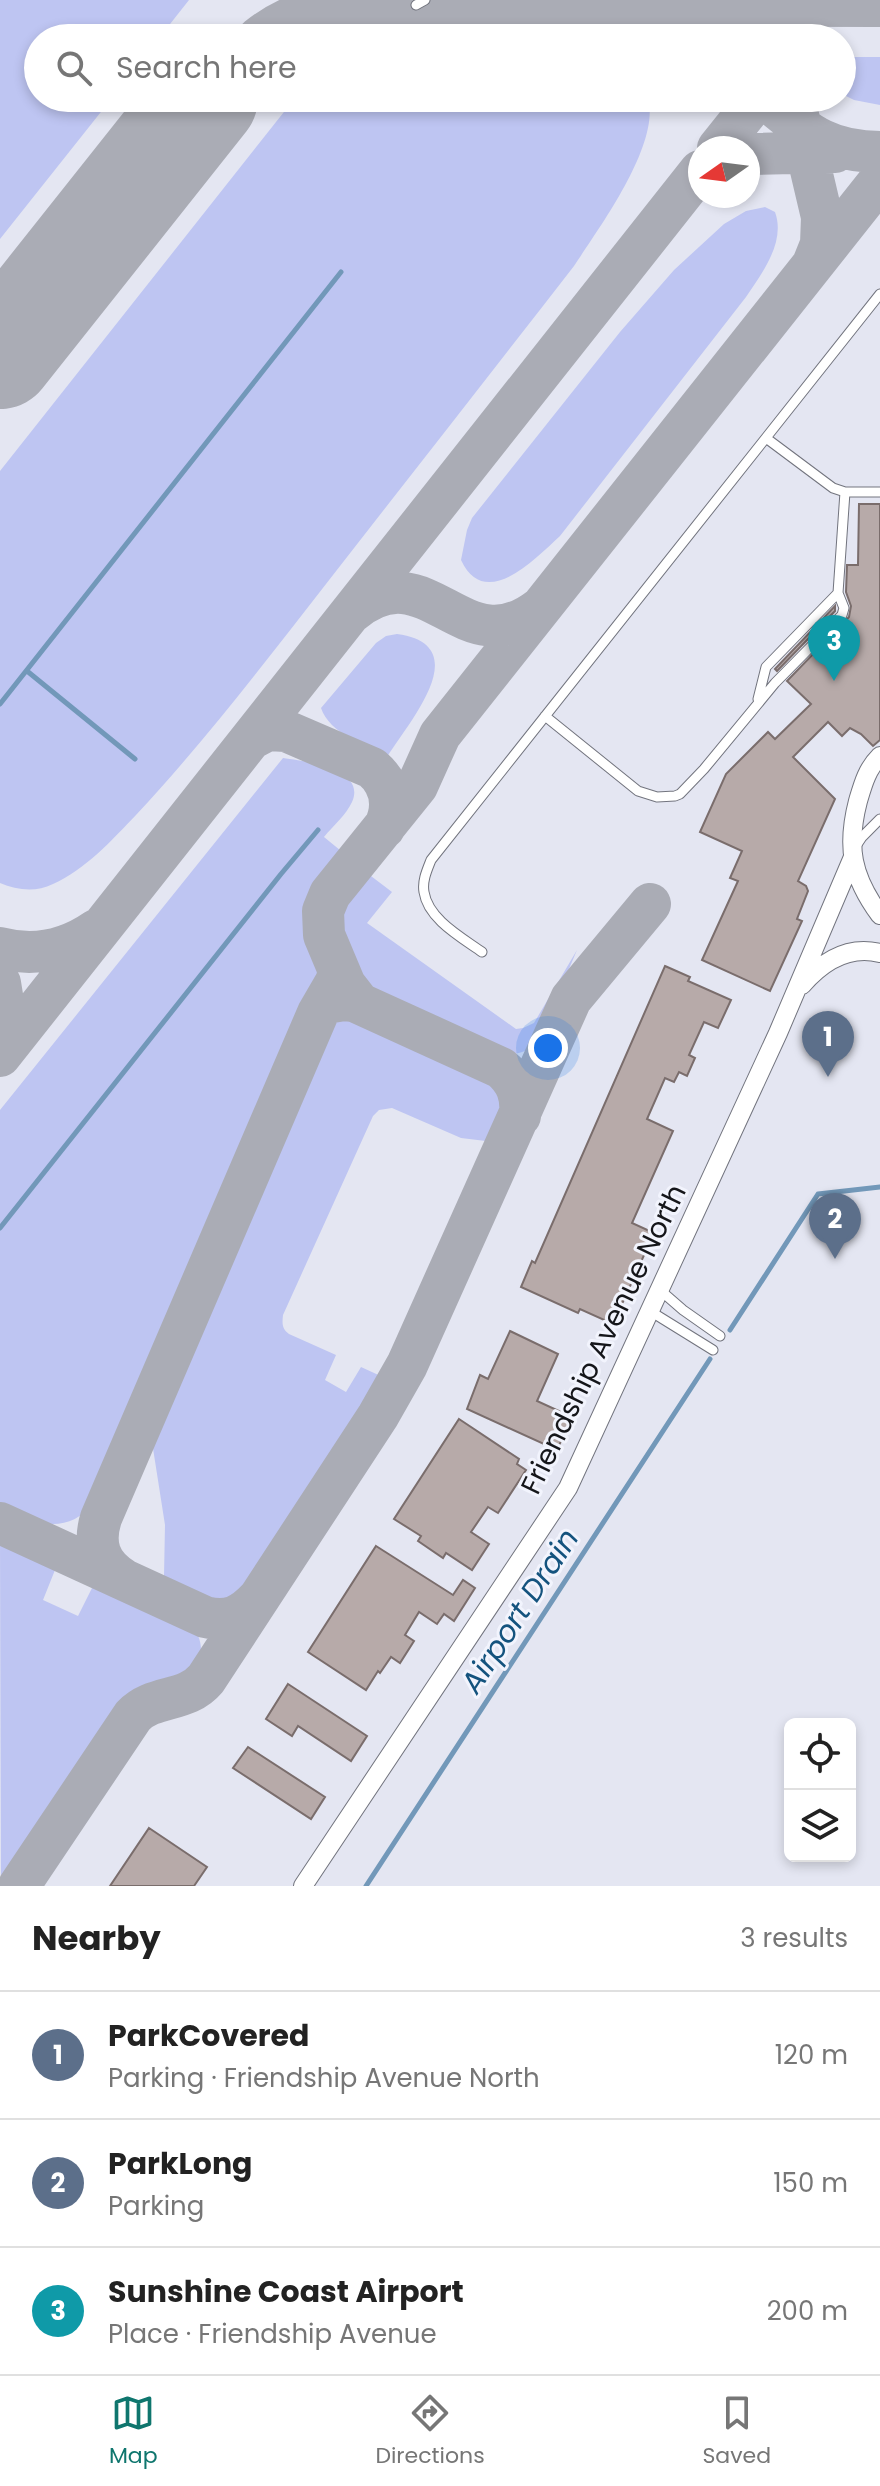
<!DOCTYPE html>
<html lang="en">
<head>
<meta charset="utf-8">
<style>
  body { margin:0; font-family:Poppins,sans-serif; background:#f2f2f2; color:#222 }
  .controls { position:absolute; right:24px; bottom:24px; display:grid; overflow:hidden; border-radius:12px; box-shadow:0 4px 12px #0003 }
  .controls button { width:72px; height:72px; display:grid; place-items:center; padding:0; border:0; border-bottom:2px solid #e0e0e0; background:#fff; color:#222; font:40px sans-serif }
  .compass { position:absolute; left:688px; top:136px; width:72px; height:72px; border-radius:50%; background:#fff; box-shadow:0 4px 12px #0003; rotate:256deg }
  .you { position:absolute; left:548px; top:1048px; width:28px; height:28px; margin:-20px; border:6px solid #fff; border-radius:50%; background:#1a73e8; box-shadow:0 0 0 12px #1a73e833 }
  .badge { display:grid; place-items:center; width:52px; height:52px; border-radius:50%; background:#0f766e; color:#fff; font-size:26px; font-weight:700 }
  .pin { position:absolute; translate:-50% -66px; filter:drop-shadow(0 2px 4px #0008) }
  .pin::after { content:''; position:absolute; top:42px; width:28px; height:24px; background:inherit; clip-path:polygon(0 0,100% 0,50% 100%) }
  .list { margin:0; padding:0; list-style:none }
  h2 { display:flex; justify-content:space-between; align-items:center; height:104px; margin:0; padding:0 32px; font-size:34px }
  h2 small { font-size:26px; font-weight:400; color:#767676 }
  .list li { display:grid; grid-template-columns:52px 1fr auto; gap:24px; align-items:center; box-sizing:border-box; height:128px; padding:0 32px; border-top:2px solid #e0e0e0 }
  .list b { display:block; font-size:30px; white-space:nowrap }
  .list p { margin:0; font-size:26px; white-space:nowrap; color:#767676 }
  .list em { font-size:26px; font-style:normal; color:#767676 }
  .icon { flex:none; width:44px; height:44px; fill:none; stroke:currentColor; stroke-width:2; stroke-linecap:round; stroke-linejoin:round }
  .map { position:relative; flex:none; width:880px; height:1886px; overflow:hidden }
  .search { position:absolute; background:#fff; box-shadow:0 4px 12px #0003; left:24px; right:24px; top:24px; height:88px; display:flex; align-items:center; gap:20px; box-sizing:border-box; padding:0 28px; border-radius:44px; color:#767676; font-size:30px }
  .sheet { height:488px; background:#fff }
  nav { display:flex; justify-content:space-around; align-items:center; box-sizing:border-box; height:112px; border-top:2px solid #e0e0e0; background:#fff; font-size:22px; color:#767676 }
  nav a { display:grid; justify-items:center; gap:4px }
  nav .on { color:#0f766e }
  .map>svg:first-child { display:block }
</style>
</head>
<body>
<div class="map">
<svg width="880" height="1886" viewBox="0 0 880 1886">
  <rect width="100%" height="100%" fill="#e4e6f2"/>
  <path fill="#bec5f2" d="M0,0H189L159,38H38V98H112L0,239Z
    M849,57H880V105L854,100L842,94V61Z
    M295,98H648C661,144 599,228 574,266C480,387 385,508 291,629C241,693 191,756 136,815C112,840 85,870 53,884C35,893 17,890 0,883V471Z
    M765,207L775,212C786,242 762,273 746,297L560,536C535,559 485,612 461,560L467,530L472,518L620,332L674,270L724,224L746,211Z
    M397,634C477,645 409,722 387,757C366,746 329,733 321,708L376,643L386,636Z
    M283,758C304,761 367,768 352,802C346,815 333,826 324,837L346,855C303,908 299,911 326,974L95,1501C68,1537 34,1524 0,1508V1110Z
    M367,873L392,892L367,923L516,1029L523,1028L534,1023L577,950L538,1042C527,1052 516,1056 501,1053L376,998C371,994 365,991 362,986C351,971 336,932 340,915C345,900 358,885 367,873Z
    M350,1016L491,1077C518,1097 505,1117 494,1142L461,1138L392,1108L379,1110L373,1116L283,1315C282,1324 282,1329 289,1334L336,1355L325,1380L346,1392L361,1367L385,1378L259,1572L240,1593L232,1600L214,1604L168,1581L164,1576L165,1525L152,1442L153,1422L324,1031L339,1018Z
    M0,1539L57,1565L43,1600L78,1616L95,1582L189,1623C197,1631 201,1639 201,1651C204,1684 167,1681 146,1690C136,1694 129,1701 121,1709L1,1886Z"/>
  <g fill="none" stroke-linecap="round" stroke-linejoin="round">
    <path stroke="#7298b9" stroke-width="5" d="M27,671L135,759
      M0,704L341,272
      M0,1228L281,874L318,830
      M730,1330L818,1194L880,1187
      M366,1886L710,1359"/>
    <path stroke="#aaacb5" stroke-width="42" d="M258,38C283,18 312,7 344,5L880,6
      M764,98C805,131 825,152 880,152
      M794,98L822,217L821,244L813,264
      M718,148L758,98
      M748,154L835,152
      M146,171L205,98
      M352,612C429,548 461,669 540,608
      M251,739L268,730L286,731L372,768C391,784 395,806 384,828
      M0,948C34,957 67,950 96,930
      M0,983L5,1014L0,1044
      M332,1002L344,1000L354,1001L501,1068C517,1081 522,1097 520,1116
      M359,1003L345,985L324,935L323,911L330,894L417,786L440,735L880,180
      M0,1056L700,171
      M0,1523L205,1617C228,1623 242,1616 258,1599
      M123,1579C99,1564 93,1544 101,1518L318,1013L336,982L339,971
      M19,1886L133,1716C154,1694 186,1703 206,1679L378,1416L407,1365L571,999L650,904"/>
    <path stroke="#aaacb5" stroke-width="108" d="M0,355L204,98"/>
  </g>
  <path fill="#b7aaa9" stroke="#7a6d6c" stroke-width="2" d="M859,504H880V740L873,746L861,734L850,728L842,736L828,722L793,757L835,799L798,881L806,886L808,891L797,919L802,921L770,991L702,960L738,881L730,878L742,851L700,832L726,774L768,732L775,739L811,704L787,681L849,617L851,606L846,592L847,565H858Z
    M835,606V611L777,671L775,669Z
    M665,966L690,977L688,981L731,1000L718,1028L704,1022L689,1055L695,1058L687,1076L679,1072L674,1082L665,1078L647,1119L673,1131L632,1223L654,1233L613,1324L580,1309L578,1313L521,1287L532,1261L535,1263Z
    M510,1331L558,1354L537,1401L572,1417L557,1450L467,1409L480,1375L488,1379Z
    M459,1419L519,1459L517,1464L526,1470L498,1513L488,1507L471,1532L489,1544L472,1570L446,1553L443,1558L418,1541L421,1536L394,1519Z
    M376,1546L453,1595L463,1580L475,1588L454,1621L444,1614L437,1624L419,1612L405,1635L414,1641L400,1663L391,1657L380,1673L378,1671L366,1690L308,1652Z
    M288,1684L367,1736L351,1761L298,1726L292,1736L266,1719Z
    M248,1747L325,1797L311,1819L233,1768Z
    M149,1828L207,1867L194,1886H110Z"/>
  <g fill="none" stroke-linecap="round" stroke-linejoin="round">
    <g stroke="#72747e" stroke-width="11">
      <path id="service" d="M416,5L425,0
        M766,438L833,488L845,492H880
        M758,699L766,667L838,593
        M545,716L638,791L657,797L675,796L680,794L704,769L775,683L842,615L844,608L838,593L845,492
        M856,846L862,837L880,819
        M482,952C461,937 428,919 424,892C422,881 427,870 431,860L880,294
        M660,1290L683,1310L720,1336
        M650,1311L713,1350"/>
    </g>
    <g stroke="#72747e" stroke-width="20">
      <path id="minor" d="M880,756C867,769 863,784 858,801C846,847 852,877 880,915
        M802,985C822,962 848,945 880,953
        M303,1886L568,1488L778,1033L853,857"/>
    </g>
    <use href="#service" stroke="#fff" stroke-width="9"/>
    <use href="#minor" stroke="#fff" stroke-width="18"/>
  </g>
  <g text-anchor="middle" stroke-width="6" stroke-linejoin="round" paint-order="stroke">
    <g font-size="28" fill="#15161a" stroke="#f2f4fd">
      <text transform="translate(603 1339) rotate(-64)" y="10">Friendship Avenue North</text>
    </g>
    <g font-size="30" font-style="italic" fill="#14537e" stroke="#f2f4fd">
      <text transform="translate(520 1611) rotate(-57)" y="10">Airport Drain</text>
    </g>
  </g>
</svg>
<div class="controls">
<button><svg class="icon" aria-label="locate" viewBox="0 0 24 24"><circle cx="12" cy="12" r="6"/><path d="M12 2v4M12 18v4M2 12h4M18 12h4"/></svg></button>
<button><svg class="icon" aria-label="layers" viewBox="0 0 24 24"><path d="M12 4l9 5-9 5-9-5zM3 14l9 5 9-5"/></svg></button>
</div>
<svg class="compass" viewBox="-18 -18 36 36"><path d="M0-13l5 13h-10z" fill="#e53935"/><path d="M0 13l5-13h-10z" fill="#767676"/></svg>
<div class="you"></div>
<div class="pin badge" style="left:828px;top:1077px;background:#5c6f8a">1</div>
<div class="pin badge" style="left:835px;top:1259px;background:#5c6f8a">2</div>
<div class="pin badge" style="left:834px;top:681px;background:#0f9aa8">3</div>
<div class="search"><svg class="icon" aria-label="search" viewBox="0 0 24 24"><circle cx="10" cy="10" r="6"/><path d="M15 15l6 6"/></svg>Search here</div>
</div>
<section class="sheet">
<h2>Nearby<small>3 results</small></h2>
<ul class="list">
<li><span class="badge" style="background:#5c6f8a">1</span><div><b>ParkCovered</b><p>Parking · Friendship Avenue North</p></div><em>120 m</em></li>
<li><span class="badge" style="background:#5c6f8a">2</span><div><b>ParkLong</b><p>Parking</p></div><em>150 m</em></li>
<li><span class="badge" style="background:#0f9aa8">3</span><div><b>Sunshine Coast Airport</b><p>Place · Friendship Avenue</p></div><em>200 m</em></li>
</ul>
</section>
<nav>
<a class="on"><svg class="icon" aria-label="map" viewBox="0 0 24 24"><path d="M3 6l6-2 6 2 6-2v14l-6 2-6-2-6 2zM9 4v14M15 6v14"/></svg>Map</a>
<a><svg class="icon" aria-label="directions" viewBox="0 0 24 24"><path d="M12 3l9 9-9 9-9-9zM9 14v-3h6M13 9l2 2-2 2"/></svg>Directions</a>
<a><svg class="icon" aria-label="saved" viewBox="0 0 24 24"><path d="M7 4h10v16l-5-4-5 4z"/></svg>Saved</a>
</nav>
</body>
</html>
